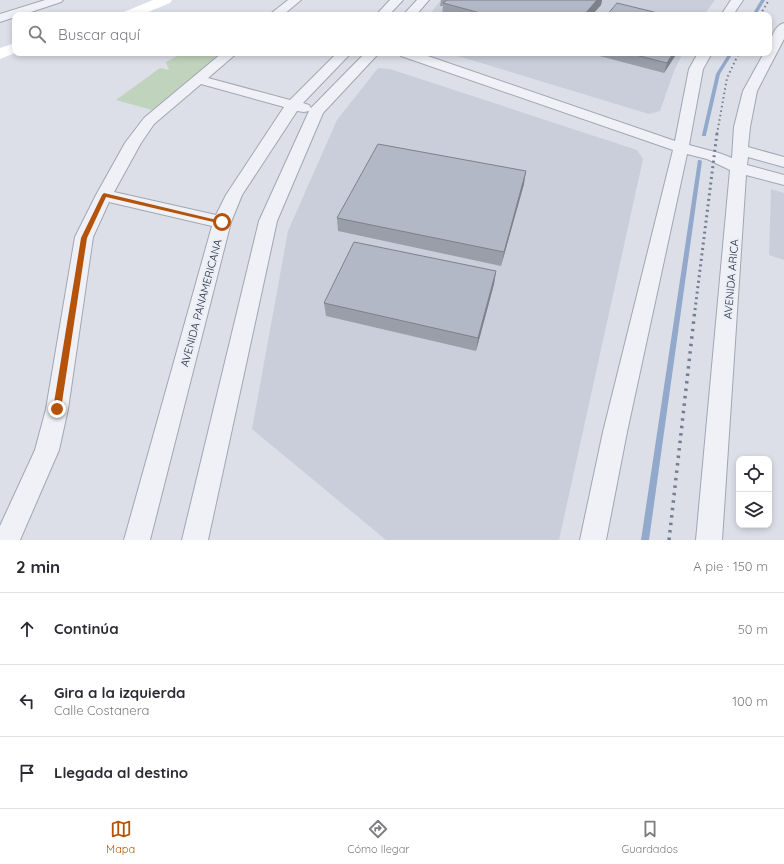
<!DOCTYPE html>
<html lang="es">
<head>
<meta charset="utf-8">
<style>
  body { margin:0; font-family:Quicksand,sans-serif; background:#f7f7f7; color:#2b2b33 }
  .controls { position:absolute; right:12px; bottom:12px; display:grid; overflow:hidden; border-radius:8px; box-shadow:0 2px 6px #0003 }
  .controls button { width:36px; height:36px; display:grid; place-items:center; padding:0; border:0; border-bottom:1px solid #e1e1e2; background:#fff; color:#2b2b33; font:20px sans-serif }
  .stop { position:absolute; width:12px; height:12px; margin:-9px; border:3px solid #b45309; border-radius:50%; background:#fff }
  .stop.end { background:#b45309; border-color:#fff; box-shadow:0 1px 4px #0008 }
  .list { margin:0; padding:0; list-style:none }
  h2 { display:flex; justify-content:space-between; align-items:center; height:52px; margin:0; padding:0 16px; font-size:17px }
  h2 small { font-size:13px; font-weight:400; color:#7c7c81 }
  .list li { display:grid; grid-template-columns:26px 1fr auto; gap:12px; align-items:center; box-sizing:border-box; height:72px; padding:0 16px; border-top:1px solid #e1e1e2 }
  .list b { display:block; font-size:15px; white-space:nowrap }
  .list p { margin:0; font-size:13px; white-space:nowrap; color:#7c7c81 }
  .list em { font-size:13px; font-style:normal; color:#7c7c81 }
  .icon { flex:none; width:22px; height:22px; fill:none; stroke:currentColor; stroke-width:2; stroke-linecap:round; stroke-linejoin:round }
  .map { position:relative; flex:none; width:784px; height:540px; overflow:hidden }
  .search { position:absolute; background:#fff; box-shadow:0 2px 6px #0003; left:12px; right:12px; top:12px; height:44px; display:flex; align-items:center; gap:10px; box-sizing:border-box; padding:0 14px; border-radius:8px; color:#7c7c81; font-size:15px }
  .sheet { height:268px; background:#fff }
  nav { display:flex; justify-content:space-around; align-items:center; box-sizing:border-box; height:56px; border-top:1px solid #e1e1e2; background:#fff; font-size:11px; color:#7c7c81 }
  nav a { display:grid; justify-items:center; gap:2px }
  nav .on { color:#b45309 }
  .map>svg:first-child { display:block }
</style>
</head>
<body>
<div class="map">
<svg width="784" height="540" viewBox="0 0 784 540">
  <rect width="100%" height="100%" fill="#dcdfe8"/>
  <path fill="#c9ceda" d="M441,0H715L704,15H429Z
    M448,53H683L674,71L660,111L649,114Z
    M378,68L390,69L637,150L643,159L559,540H386L252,429L288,231L337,120Z
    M771,189L784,193V260L769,255Z"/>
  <path fill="#c0d3bc" d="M183,53H223L152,110L116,100L160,68L169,70L166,62Z"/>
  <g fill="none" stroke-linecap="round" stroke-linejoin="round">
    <path fill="#92a9cc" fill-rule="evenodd" d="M761,0H765L756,15H752Z
      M729,53H733L720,74L706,135V136H702V135L716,74Z
      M698,160H700L702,161L649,540H641Z"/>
    <g stroke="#a1a6b2" stroke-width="2">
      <path id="minor" d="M45,0H63L61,2L22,15H15V17L0,22V14Z
        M288,0H301L283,15H269Z
        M390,0H403L389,15H376Z
        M417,0H429L416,15H403Z
        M731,0H743L733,15H721Z
        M784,23V39L757,91L750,127L748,147L784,157V167L748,157L747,165L784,175V185L746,175L722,540H696L730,170L707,159L687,154L627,432L606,540H580L603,432L673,150L401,56L399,53H419L675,141L689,69L698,53H712L703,69L689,145L719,153L732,158L734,127L743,91L764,53H769C769,43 773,26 784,23Z
        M222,53H237L208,78L290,100L337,53H351L303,103L309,105L311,108L365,53H379L323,113L277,221L208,540H182L259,221L309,111L304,112L297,111L242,195L231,222L150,540H124L212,226L109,202L93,237L68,409L59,450L20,540H0V526L35,450L46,409L75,237L96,195L125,143L144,118ZM201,84L284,107L226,195L216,215L114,192L141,143L154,124Z"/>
    </g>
    <use href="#minor" fill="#eff1f6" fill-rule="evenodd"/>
    <path fill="#fff" fill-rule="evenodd" d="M153,0H172L170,3L141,15H122L124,12Z
      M15,43V53L0,59V48Z"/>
    <path stroke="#747d93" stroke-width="2" stroke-dasharray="1.5 3" stroke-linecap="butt" d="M760,15L769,0
      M717,134L727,78L739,53"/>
    <path stroke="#747d93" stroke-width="3" stroke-dasharray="2 3.5" stroke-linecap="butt" d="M695,310L717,133"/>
    <path stroke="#747d93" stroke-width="3.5" stroke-dasharray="2.5 5" stroke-linecap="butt" d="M669,540L695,309"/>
  </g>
  <path fill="#999ea9" d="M441,0H602L601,5L592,15H442L443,6H440Z
    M588,53H677L664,73Z
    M524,184L501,266L338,231L337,218Z
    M496,271L494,284L476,351L326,316L324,303Z"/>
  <path fill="#7d818a" d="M597,0H602L601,5L592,15H584Z
    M673,53H677L664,73L667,63Z
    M526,171L524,184L501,266L504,252Z
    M496,271L494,284L476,351L478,338Z"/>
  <path fill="#b2b8c5" stroke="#7d818a" d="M447,0H597L584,15H488L443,3Z
    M617,3L666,15H607Z
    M628,53H673L667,63Z
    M378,144L526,171L504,252L337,218Z
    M354,242L496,271L478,338L324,303Z"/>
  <path fill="#b45309" d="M104,193L225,222L222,224L106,197L87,238L61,409L57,412L53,409L81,238L102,195Z"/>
  <g text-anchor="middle" stroke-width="4" stroke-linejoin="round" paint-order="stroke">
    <g font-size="11" fill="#242c3f" stroke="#ebeef5">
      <text transform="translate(731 279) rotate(-85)" y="4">AVENIDA ARICA</text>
      <text transform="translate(201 303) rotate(-75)" y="4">AVENIDA PANAMERICANA</text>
    </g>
  </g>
</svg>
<div class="controls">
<button><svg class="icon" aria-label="locate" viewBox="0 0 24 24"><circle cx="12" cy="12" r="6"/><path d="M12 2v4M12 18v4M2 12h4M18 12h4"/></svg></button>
<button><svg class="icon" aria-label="layers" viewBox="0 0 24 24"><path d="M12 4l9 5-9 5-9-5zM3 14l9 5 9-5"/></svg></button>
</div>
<div class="stop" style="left:222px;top:222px"></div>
<div class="stop end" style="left:57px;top:409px"></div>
<div class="search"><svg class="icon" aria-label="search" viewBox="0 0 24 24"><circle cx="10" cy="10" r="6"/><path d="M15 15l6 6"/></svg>Buscar aquí</div>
</div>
<section class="sheet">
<h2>2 min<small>A pie · 150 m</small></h2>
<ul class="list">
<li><svg class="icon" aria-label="ahead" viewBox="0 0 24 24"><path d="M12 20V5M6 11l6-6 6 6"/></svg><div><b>Continúa</b></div><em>50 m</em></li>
<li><svg class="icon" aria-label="left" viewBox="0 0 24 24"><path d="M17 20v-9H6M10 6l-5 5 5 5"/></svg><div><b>Gira a la izquierda</b><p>Calle Costanera</p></div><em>100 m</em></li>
<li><svg class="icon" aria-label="arrive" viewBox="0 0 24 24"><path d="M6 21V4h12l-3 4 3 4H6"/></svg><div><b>Llegada al destino</b></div></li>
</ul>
</section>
<nav>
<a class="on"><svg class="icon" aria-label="map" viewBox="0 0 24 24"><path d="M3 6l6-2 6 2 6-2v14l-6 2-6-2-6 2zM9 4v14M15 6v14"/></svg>Mapa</a>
<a><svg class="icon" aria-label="directions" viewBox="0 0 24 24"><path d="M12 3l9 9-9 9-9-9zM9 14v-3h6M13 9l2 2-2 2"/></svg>Cómo llegar</a>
<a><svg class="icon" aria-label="saved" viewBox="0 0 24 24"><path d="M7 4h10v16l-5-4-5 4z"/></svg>Guardados</a>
</nav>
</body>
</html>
